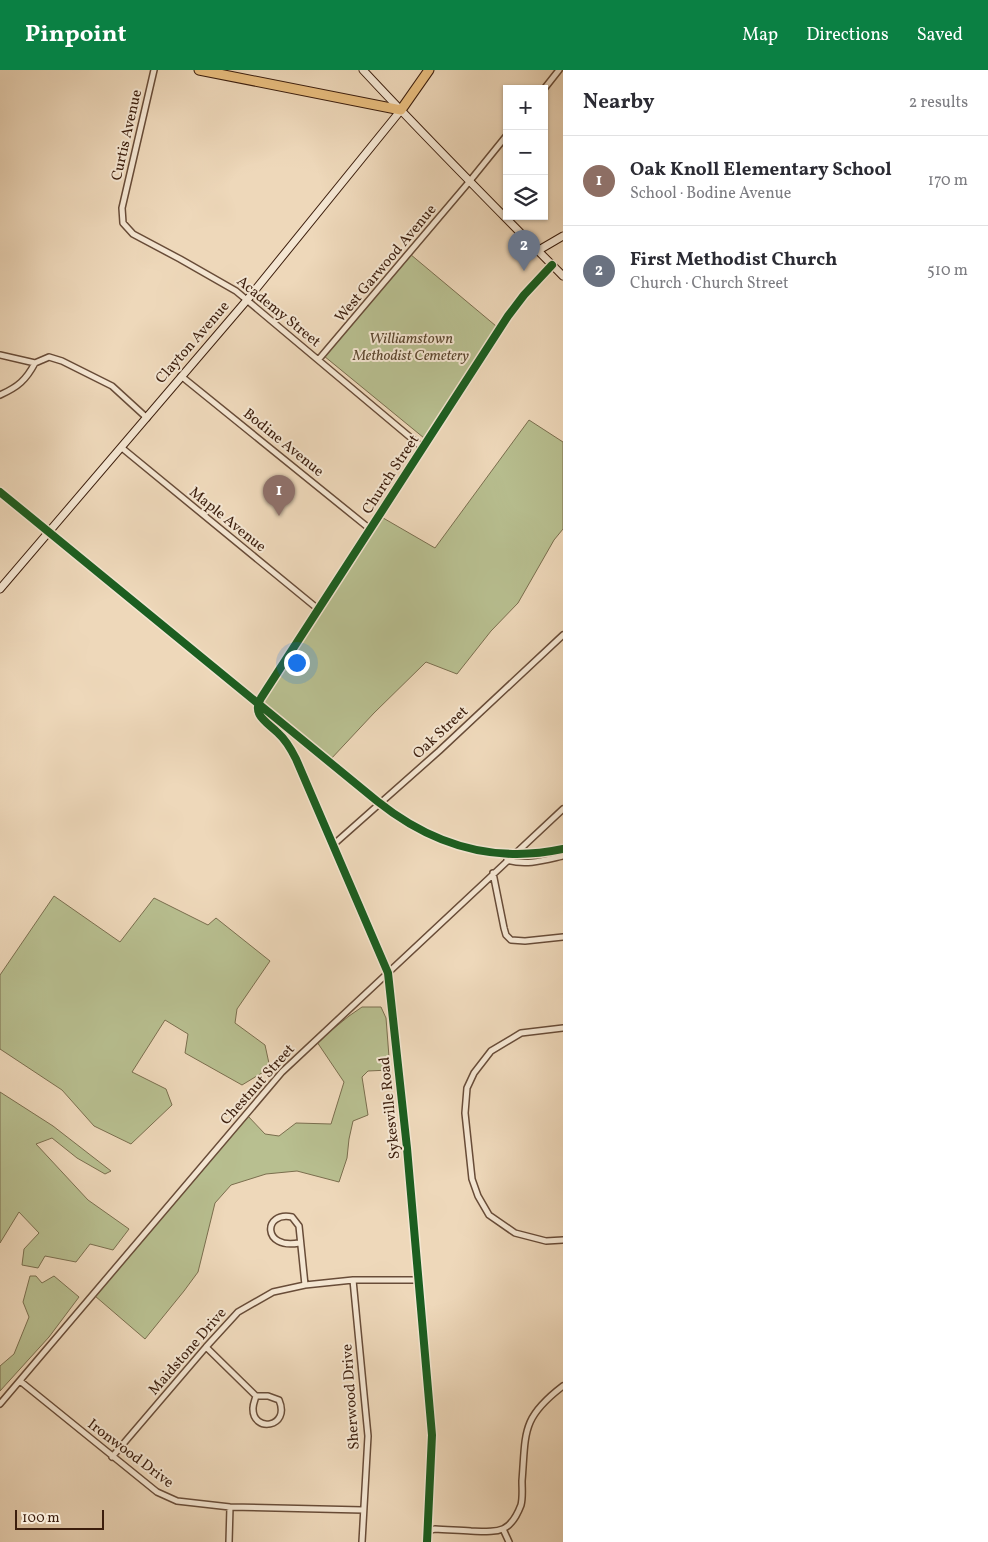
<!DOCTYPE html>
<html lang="en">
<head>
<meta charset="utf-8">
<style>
  body { margin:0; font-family:Vollkorn,serif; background:#f7f7f7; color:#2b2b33 }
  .controls { position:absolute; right:15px; top:15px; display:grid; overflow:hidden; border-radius:0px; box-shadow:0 1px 4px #0004 }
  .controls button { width:45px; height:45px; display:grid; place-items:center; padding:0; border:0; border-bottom:1px solid #e1e1e2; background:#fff; color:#2b2b33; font:25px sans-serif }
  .scale { position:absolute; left:15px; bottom:12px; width:89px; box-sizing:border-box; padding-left:5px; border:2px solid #3c1e0d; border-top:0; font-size:14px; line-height:18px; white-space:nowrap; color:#3c1e0d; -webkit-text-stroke:4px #f4e6d2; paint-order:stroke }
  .you { position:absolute; left:296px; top:592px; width:18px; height:18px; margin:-12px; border:4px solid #fff; border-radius:50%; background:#1a73e8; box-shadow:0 0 0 8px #1a73e833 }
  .badge { display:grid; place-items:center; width:32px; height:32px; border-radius:50%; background:#0b8043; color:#fff; font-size:16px; font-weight:700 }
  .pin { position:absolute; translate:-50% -41px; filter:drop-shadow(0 1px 2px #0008) }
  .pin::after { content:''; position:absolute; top:26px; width:18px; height:15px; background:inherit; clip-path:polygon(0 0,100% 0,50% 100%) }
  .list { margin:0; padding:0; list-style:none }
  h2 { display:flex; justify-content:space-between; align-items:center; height:65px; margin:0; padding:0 20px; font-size:21px }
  h2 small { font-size:16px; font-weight:400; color:#7c7c81 }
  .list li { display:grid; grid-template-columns:32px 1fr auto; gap:15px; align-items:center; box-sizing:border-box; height:90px; padding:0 20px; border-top:1px solid #e1e1e2 }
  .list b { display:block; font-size:19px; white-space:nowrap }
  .list p { margin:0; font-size:16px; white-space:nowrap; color:#7c7c81 }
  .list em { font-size:16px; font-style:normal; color:#7c7c81 }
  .icon { flex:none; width:28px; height:28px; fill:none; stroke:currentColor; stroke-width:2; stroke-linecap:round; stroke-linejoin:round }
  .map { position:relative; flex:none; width:563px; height:1472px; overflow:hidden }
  header { display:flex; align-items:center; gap:30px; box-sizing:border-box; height:70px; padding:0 25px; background:#0b8043; color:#fff }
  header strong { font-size:24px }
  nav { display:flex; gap:28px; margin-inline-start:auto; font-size:18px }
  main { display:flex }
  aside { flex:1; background:#fff }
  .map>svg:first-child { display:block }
</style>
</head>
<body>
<header>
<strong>Pinpoint</strong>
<nav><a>Map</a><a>Directions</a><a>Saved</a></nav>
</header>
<main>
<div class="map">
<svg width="563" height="1472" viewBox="0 0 563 1472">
  <rect width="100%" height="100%" fill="#eed8ba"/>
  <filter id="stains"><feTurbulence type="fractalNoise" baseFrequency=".004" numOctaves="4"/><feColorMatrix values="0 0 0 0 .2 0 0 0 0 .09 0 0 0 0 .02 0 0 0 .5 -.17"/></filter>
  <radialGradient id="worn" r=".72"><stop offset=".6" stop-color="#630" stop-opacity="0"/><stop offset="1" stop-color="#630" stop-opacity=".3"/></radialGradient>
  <path fill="#b8bf90" stroke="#7a6e4e" d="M410,184L496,256L424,368L324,286Z
    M529,350L563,372V459L554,470L518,533L491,561L457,604L426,592L374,643L330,690L259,632L378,445L435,478Z
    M54,826L120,872L154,828L208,855L216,848L270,891L237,939L235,953L265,975L270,998L242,1015L185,983L188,964L165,950L132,1002L166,1019L172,1035L131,1074L94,1056L62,1020L0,979V905Z
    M362,937H381L386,948L390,1000L368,1001L362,1007L368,1045L353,1051L349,1069L347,1088L339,1112L297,1101L266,1104L231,1115L215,1133L198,1202L184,1221L145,1269L95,1226L247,1045L265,1064L279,1066L296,1053L331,1054L344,1012L317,972L349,946Z
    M0,1022L53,1056L111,1101L105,1104L77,1088L52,1068L36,1074L88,1130L129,1159L113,1180L90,1174L76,1192L45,1186L38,1198L22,1195L24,1179L39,1163L19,1142L0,1173Z
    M30,1206H36L42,1213L54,1206L79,1227L49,1267L0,1321V1296L14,1284L29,1247L23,1232Z"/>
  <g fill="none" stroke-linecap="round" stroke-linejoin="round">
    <g stroke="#684c38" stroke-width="8">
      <path id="street" d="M154,0L122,138L123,153L133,164L180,189L236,221L423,378
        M544,19L559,0
        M0,285L35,293L49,287L62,291L112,316L147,348
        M319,289L469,112L507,65
        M181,306L370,459
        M0,325C18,317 26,310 35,293
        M122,378L318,539
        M333,775L439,681L563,565
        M507,790C526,796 545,790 563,786
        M493,803L504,858L506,865L511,870L525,871L563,867
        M563,958L521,963L491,981L474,1003L467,1018L465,1043L472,1109L478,1126L489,1145L515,1163L546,1171L563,1170
        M299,1173C262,1180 263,1141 292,1147L299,1156L305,1215
        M353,1210L368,1366L362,1472
        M206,1277L256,1326
        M20,1311L157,1422L177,1431L230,1437L363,1440
        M256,1326H268L279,1330C291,1358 252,1363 253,1338C253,1334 255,1330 256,1326Z
        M0,1334L282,1002L563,739
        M112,1387L206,1277L238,1242L273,1222L305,1215L353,1210H419
        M503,1459L509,1472
        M428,1461L435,1459C447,1460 459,1460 471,1461C498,1462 510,1464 521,1435C523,1427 522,1419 522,1411C526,1362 521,1348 563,1316
        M229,1472L230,1437
        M427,1472L432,1365L407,1078L388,903L296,689C291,679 286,670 278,663C267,652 251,645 261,628L508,246L524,225L552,195"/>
    </g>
    <g stroke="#3c1e0d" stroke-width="9">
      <path id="secondary" d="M363,0C428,70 496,138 563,206
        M539,180L563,166
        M0,519L247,230L401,40"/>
    </g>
    <g stroke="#3c1e0d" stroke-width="11">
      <path id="highway" d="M199,0L401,40L429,0"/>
    </g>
    <use href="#street" stroke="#f4e6d2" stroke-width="5"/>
    <use href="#secondary" stroke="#f4e6d2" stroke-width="7"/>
    <use href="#highway" stroke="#e7bc7d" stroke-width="9"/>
    <g stroke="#f4e6d2" stroke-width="11">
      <path id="cycleway" d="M0,422L377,731C432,775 493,794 563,779
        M427,1472L432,1365L407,1078L388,903L296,689C291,679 286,670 278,663C267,652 251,645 261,628L508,246L524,225L552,195"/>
    </g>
    <use href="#cycleway" stroke="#1b5e20" stroke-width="8"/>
  </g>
  <g text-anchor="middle" stroke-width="4" stroke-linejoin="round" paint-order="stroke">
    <g font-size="15" fill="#3c1e0d" stroke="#f4e6d2">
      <text transform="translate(126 65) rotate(-77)" y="5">Curtis Avenue</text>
      <text transform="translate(385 193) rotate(-50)" y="5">West Garwood Avenue</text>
      <text transform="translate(279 241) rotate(39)" y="5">Academy Street</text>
      <text transform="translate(192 272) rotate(-49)" y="5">Clayton Avenue</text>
      <text transform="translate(284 372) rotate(39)" y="5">Bodine Avenue</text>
      <text transform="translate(390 404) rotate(-57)" y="5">Church Street</text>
      <text transform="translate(228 449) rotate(39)" y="5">Maple Avenue</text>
      <text transform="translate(440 662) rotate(-43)" y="5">Oak Street</text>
      <text transform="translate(257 1014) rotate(-48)" y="5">Chestnut Street</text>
      <text transform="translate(389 1038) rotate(-96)" y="5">Sykesville Road</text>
      <text transform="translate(187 1281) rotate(-49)" y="5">Maidstone Drive</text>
      <text transform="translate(350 1327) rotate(-94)" y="5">Sherwood Drive</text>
      <text transform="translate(131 1383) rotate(37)" y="5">Ironwood Drive</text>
    </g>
    <g font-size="15" font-style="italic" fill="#5b462e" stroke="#f4e6d2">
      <text x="411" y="273">Williamstown<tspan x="411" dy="17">Methodist Cemetery</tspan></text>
    </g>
  </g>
  <rect width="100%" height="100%" filter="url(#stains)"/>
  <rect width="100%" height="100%" fill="url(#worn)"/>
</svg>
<div class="controls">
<button>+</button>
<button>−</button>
<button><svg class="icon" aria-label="layers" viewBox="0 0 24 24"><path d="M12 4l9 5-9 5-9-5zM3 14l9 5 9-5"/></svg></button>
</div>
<div class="scale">100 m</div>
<div class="you"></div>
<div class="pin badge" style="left:279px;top:446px;background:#8d6e63">1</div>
<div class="pin badge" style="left:524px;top:201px;background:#6b7280">2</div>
</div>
<aside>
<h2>Nearby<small>2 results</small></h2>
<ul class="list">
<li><span class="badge" style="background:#8d6e63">1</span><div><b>Oak Knoll Elementary School</b><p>School · Bodine Avenue</p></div><em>170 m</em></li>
<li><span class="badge" style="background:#6b7280">2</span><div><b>First Methodist Church</b><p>Church · Church Street</p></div><em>510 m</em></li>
</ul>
</aside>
</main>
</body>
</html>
